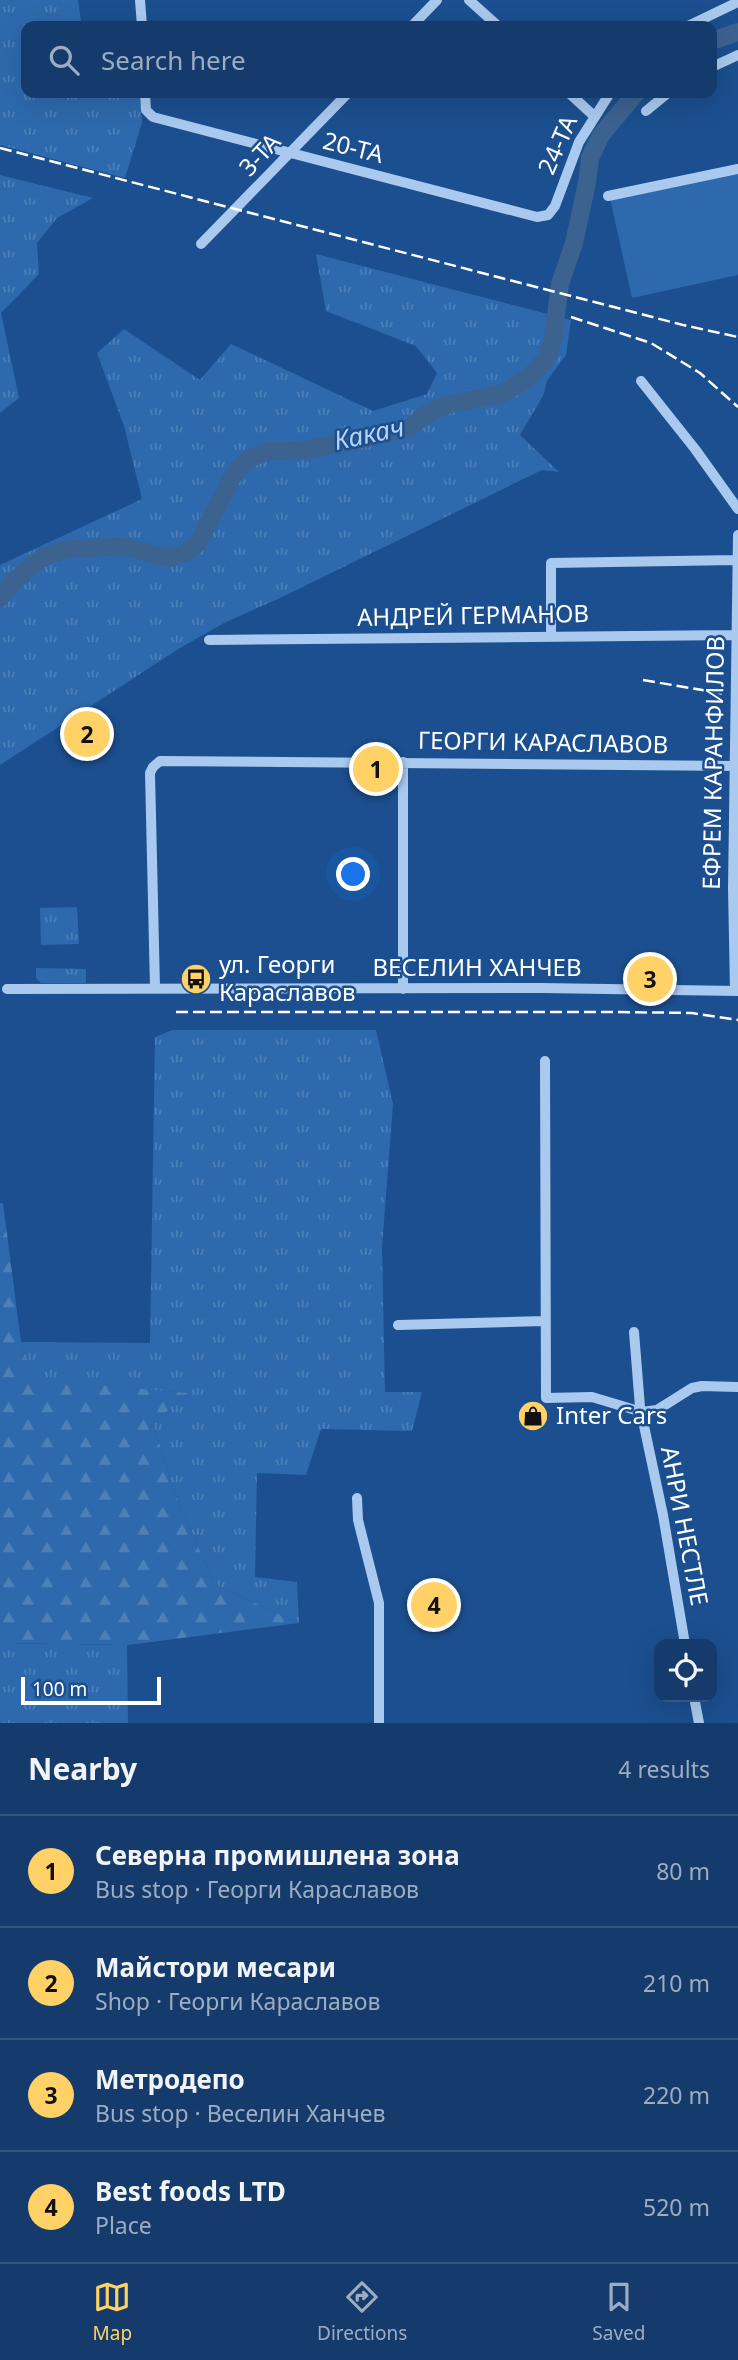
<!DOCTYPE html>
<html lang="en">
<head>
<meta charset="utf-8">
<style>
  body { margin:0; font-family:"Noto Sans",sans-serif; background:#1d4271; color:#f1f3f6 }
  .controls { position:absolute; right:21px; bottom:21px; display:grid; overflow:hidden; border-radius:14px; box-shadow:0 7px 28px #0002 }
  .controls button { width:63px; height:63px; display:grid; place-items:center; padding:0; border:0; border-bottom:2px solid #33557e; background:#143b6b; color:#f1f3f6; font:35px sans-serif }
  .scale { position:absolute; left:21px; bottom:18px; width:140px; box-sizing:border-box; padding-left:7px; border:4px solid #fff; border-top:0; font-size:19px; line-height:24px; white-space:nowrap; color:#fff; -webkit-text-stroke:5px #1b4f8f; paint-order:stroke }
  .you { position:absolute; left:354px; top:875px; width:24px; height:24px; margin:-18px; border:5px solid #fff; border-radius:50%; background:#1a73e8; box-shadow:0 0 0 10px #1a73e833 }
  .badge { display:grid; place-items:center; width:46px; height:46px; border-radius:50%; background:#ffd166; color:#111; font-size:23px; font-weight:700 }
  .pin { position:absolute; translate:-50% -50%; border:4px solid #fff; box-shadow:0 2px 7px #0006 }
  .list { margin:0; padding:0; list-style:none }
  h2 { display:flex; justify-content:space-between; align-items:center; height:91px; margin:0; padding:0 28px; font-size:30px }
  h2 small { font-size:23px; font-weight:400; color:#9dadc1 }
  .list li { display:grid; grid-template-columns:46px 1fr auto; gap:21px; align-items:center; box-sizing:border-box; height:112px; padding:0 28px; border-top:2px solid #33557e }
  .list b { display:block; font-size:26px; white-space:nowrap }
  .list p { margin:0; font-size:23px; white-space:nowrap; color:#9dadc1 }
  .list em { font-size:23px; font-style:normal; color:#9dadc1 }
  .icon { flex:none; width:38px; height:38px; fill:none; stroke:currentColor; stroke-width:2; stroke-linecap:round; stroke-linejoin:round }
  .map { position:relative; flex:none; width:738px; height:1723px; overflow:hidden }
  .search { position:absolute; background:#143b6b; box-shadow:0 7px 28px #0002; left:21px; right:21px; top:21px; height:77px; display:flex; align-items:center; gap:18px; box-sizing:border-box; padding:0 24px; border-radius:14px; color:#9dadc1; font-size:26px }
  .sheet { height:539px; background:#143b6b }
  nav { display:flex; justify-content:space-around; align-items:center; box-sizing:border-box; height:98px; border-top:2px solid #33557e; background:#143b6b; font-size:19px; color:#9dadc1 }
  nav a { display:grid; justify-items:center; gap:4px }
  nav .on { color:#ffd166 }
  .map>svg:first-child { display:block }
</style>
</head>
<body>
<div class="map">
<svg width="738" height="1723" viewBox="0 0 738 1723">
  <defs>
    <pattern id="grass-tufts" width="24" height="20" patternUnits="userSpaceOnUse" patternTransform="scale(1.75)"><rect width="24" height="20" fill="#2e69ad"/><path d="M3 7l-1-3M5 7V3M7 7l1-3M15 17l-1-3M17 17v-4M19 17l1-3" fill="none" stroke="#4d80b9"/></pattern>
    <pattern id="forest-firs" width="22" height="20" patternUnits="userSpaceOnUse" patternTransform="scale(1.75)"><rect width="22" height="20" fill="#2e69ad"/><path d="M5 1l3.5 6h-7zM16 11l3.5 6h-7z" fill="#4d80b9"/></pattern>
  </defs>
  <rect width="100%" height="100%" fill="#1b4f8f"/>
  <path fill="url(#grass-tufts)" d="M0,0H78L81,21H135L136,26H26V93H140L142,123L125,178L0,145Z
    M0,175L93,198L57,218L37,243L39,274L1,313L19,398L0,413Z
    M316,254L571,320L566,355L547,381L543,396L520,435L559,472L542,470L280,598L224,623L180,648L0,765V565L142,499L124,426L97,353L124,329L200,380L231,344L373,411L427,394L437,373L416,346L326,311Z
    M77,907L79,944L41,945L40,908Z
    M36,968L86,969V983H41L36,978Z
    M172,1030H376L393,1104L382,1247L385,1392H422L412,1431L321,1429L306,1475L257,1473L255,1577L297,1582L299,1623L215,1585L175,1494L153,1423L187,1393L29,1380L21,1342L150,1343L155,1037Z
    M0,1643L127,1645L128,1723H0Z"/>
  <path fill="url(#forest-firs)" d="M0,1203H3L21,1342L29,1379L188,1393L153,1423L175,1494L215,1585L299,1623L128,1645L0,1643Z"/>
  <path fill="#2e69ad" d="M738,170V275L632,298L610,198Z"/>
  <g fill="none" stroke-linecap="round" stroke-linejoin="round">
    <path stroke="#3c6290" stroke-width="18" d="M712,41L738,32
      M0,598L15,580L41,558L64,550L120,546L170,558L185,553L198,543L235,472L250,458L269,451L304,450L369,438L411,427L425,415L446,405L504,393L529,377L547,358L553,339L560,284L574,243L587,183L590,158L601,135L636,93"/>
    <path stroke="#a9c9ee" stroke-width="10" d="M140,0L142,26
      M469,0L498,26
      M412,26L437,0
      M688,26L738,2
      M712,67L738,55
      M145,93L146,110L153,117L537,217L548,215L555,206L579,142L610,93
      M569,93L594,116
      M646,111L668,93
      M608,196L738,169
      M201,244L348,93
      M641,381L695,449L738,509
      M551,636V563L736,560
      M209,640L736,635
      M155,988L150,773L153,767L160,761L738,766
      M7,989L541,988L738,991
      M403,989V762
      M735,991L733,888L738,535
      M545,1061L546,1398L592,1397L642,1412L657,1410L692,1388L702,1386L738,1387
      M398,1325L545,1321
      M634,1332L640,1407L663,1515L685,1644
      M357,1498L358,1520L379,1603V1723
      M694,1697L699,1723"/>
    <path stroke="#fff" stroke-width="2.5" stroke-dasharray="12 5" stroke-linecap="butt" d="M0,148L683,325L738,337
      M571,317L651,343L700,373L738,407
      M643,680L725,694
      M176,1012H618L692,1013L738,1020"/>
  </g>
  <defs>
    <g id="bus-disc" transform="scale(1.575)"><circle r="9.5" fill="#ffd166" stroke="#1b4f8f"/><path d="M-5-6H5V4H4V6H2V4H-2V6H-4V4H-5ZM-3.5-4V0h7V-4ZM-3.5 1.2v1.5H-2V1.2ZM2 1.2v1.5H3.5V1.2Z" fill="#111"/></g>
    <g id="shop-disc" transform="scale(1.575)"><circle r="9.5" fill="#ffd166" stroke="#1b4f8f"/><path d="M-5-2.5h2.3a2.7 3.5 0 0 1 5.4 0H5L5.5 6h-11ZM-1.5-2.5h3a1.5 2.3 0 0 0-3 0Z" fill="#111"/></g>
  </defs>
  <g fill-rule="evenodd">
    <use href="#bus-disc" x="196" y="979"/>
    <use href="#shop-disc" x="533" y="1416"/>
  </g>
  <g text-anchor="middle" stroke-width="5" stroke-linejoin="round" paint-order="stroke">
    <g font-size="24" fill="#fff" stroke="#1b4f8f">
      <text transform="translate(558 145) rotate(-66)" y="8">24-ТА</text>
      <text transform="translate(353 148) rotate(14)" y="8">20-ТА</text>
      <text transform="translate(260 155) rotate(-47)" y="8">3-ТА</text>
      <text transform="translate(473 616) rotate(-1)" y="8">АНДРЕЙ ГЕРМАНОВ</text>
      <text transform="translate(543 743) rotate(1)" y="8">ГЕОРГИ КАРАСЛАВОВ</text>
      <text transform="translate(714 763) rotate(-89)" y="8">ЕФРЕМ КАРАНФИЛОВ</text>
      <text x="477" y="976">ВЕСЕЛИН ХАНЧЕВ</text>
      <text transform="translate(684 1526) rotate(79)" y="8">АНРИ НЕСТЛЕ</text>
    </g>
    <g font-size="24" fill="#fff" stroke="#1b4f8f" text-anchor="start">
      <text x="219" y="973">ул. Георги<tspan x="219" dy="28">Караславов</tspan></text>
      <text x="556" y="1424">Inter Cars</text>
    </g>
    <g font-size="26" font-style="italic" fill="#b5d3f5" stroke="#1b4f8f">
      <text transform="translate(369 434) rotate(-12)" y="9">Какач</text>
    </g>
  </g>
</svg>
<div class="controls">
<button><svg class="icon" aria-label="locate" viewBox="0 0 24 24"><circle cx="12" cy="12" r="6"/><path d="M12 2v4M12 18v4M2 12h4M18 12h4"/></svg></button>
</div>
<div class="scale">100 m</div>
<div class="you"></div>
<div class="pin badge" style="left:376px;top:769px">1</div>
<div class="pin badge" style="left:87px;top:734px">2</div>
<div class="pin badge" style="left:650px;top:979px">3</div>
<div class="pin badge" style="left:434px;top:1605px">4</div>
<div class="search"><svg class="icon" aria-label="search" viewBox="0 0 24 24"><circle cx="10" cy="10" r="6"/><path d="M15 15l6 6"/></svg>Search here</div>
</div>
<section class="sheet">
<h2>Nearby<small>4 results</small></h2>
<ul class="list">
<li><span class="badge">1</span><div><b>Северна промишлена зона</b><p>Bus stop · Георги Караславов</p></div><em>80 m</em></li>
<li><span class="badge">2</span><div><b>Майстори месари</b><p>Shop · Георги Караславов</p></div><em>210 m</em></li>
<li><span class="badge">3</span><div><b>Метродепо</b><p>Bus stop · Веселин Ханчев</p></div><em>220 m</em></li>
<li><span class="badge">4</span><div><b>Best foods LTD</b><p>Place</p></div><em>520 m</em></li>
</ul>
</section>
<nav>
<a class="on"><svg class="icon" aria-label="map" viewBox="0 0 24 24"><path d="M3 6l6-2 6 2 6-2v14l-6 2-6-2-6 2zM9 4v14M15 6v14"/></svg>Map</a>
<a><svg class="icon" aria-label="directions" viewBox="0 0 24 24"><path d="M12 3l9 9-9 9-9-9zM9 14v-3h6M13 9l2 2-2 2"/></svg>Directions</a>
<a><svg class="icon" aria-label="saved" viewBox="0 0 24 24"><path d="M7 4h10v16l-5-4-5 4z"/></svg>Saved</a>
</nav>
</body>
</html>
